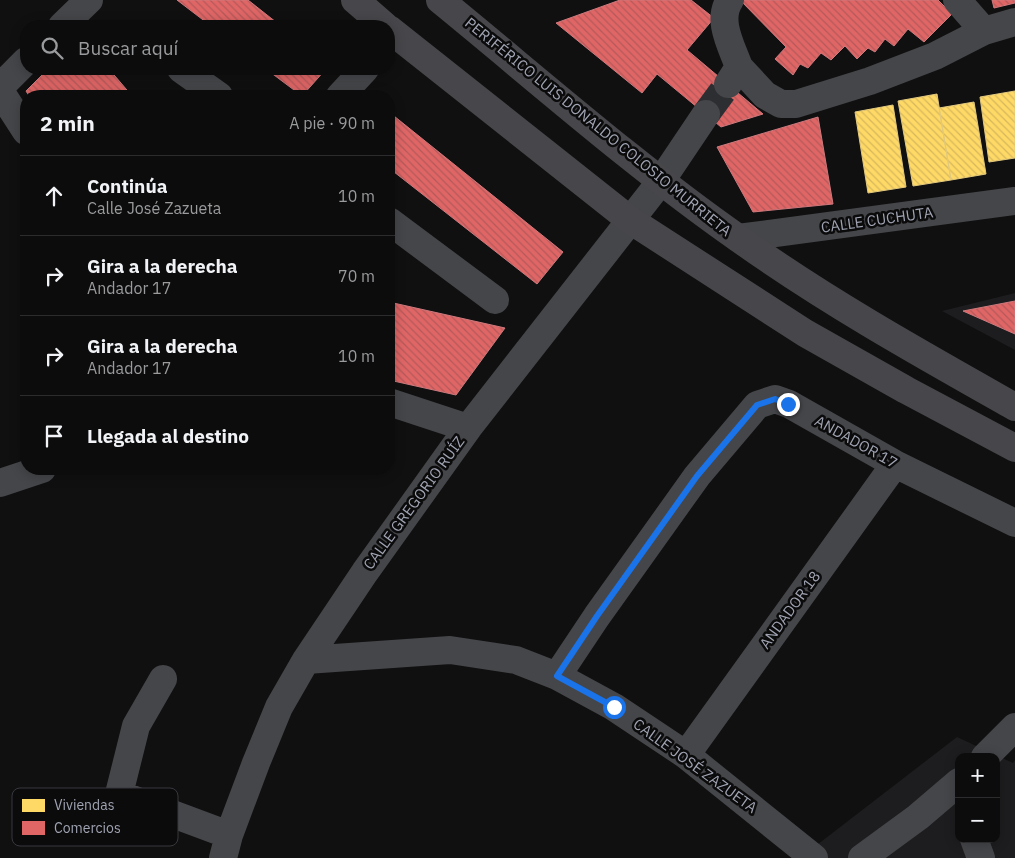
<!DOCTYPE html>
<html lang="es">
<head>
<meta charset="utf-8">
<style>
  body { margin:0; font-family:"IBM Plex Sans",sans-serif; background:#151516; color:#f1f3f6 }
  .controls { position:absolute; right:15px; bottom:15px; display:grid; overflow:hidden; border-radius:10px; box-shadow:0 2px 12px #0003 }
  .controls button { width:45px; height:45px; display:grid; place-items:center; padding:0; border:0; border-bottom:1px solid #2c2c2e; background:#0c0c0d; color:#f1f3f6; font:25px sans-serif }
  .stop { position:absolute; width:15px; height:15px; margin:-11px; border:4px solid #1a73e8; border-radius:50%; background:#fff }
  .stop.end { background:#1a73e8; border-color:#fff; box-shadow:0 1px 5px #0008 }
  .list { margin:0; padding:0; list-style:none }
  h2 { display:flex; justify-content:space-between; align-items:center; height:65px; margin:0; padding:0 20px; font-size:21px }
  h2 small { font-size:16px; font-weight:400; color:#9a9b9d }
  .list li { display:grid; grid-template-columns:32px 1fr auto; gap:15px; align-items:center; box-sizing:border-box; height:80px; padding:0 20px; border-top:1px solid #2c2c2e }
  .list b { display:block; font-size:19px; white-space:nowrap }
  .list p { margin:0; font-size:16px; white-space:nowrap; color:#9a9b9d }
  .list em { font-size:16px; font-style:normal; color:#9a9b9d }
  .icon { flex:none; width:28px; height:28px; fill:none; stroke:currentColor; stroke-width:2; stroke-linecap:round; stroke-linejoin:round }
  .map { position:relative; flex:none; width:1015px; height:858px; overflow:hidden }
  .search { position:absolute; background:#0c0c0d; box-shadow:0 2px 12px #0003; left:20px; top:20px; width:375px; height:55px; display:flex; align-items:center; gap:12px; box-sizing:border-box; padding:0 18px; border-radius:20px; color:#9a9b9d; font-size:19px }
  .panel { position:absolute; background:#0c0c0d; box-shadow:0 2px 12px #0003; left:20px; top:90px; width:375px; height:385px; border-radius:20px }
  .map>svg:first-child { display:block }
</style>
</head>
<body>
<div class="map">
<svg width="1015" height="858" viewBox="0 0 1015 858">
  <defs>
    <pattern id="homes-back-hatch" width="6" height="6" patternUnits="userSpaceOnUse" patternTransform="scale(1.25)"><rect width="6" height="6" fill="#ffd966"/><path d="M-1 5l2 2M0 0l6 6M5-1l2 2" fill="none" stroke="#d6b75c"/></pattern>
    <pattern id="shops-back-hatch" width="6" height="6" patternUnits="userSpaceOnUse" patternTransform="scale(1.25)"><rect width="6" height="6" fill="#e06666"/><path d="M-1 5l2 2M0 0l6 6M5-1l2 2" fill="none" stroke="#b4595a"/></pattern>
  </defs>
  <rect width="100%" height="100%" fill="#101011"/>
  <path fill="#1d1d1f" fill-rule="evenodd" d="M1015,293V350L942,311Z
    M957,737L1013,763L1015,760V858H800ZM959,757H996V839H959Z"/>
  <path fill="url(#homes-back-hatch)" stroke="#e2c97d" d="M1015,91V158L989,162L980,97Z
    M937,94L951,180L913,186L898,101Z
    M974,102L986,174L951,180L939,108Z
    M893,105L906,187L868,193L855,112Z"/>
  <path fill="url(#shops-back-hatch)" stroke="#cd797d" d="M177,0H248L281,26H211Z
    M620,0H691L714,18L687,50L763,114L721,127L657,74L642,93L556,23Z
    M742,0H938L952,14L924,42L908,29L894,46L885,39L875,52L868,48L857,59L845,46L831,60L821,53L808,68L800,64L793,75L775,59L786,47L741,1Z
    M992,0H1015V3L994,8Z
    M48,69H109L132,96H29L26,91Z
    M266,69H326L302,96Z
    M389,112L563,252L537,284L389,168Z
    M818,117L833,204L753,212L717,147Z
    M1015,301V334L963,311Z
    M389,302L505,328L456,395L389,380Z"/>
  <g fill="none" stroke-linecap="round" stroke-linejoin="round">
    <path stroke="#2d2e31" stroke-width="28" stroke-dasharray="28 14" stroke-linecap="butt" d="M706,114L728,84"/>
    <path stroke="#454649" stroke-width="28" d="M957,0L984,31
      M62,26L89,0
      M739,67L765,95L781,104H796L870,81L935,56L984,31L1015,22
      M181,69L219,96
      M728,84L739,67C732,47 716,20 730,0
      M0,87L26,61
      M0,91L26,131
      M340,96L365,69
      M389,221L495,300
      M738,238L1015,201
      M389,402L468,428
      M0,483L42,469
      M306,660L450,650L516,660L557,676L614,707L686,755L814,858
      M557,676L597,616L697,476L757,405L775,399L789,404L895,464L1015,523
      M163,679L136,726L119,794L229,835
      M686,755L895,464
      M985,757L1015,727
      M974,839L981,858
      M223,858L229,835L256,763L279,707L306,660L365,572L468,428L661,181L706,114
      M862,858L918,817L959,782"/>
    <path stroke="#47474b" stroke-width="28" d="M355,0L385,26
      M440,0C538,80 634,165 738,238C826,301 921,354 1015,407
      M389,29L630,220L805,333L906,390L1015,448"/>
  </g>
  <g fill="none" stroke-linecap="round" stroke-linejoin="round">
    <path stroke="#1a73e8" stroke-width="6" d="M614,707L557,676L597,616L697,476L757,405L775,399L788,404"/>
  </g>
  <g text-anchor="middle" stroke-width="5" stroke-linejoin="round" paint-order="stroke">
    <g font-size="15" fill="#a0a4b2" stroke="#0b0b0c">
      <text transform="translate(598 127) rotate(39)" y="5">PERIFÉRICO LUIS DONALDO COLOSIO MURRIETA</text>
      <text transform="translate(877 220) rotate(-8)" y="5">CALLE CUCHUTA</text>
      <text transform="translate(856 442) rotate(29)" y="5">ANDADOR 17</text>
      <text transform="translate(414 503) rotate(-54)" y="5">CALLE GREGORIO RUÍZ</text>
      <text transform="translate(790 610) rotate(-54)" y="5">ANDADOR 18</text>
      <text transform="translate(695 766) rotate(36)" y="5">CALLE JOSÉ ZAZUETA</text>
    </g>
  </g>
  <rect x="12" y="788" width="166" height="58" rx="8" fill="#0b0b0c" stroke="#38393e" stroke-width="1"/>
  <rect x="22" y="799" width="23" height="13" fill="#ffd966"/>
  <rect x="22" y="821" width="23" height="14" fill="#e06666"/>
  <g font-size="14" fill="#a0a4b2">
    <text x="54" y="810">Viviendas</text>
    <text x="54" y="833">Comercios</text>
  </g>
</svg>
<div class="controls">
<button>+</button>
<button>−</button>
</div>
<div class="stop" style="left:614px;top:707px"></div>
<div class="stop end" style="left:788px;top:404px"></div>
<div class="search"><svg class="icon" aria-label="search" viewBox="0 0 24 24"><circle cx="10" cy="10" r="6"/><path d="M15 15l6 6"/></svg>Buscar aquí</div>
<section class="panel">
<h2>2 min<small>A pie · 90 m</small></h2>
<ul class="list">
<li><svg class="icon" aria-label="ahead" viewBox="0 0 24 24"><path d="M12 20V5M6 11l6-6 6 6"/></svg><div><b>Continúa</b><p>Calle José Zazueta</p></div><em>10 m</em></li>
<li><svg class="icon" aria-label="right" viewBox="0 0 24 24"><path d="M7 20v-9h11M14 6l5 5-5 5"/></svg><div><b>Gira a la derecha</b><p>Andador 17</p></div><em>70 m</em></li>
<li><svg class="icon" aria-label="right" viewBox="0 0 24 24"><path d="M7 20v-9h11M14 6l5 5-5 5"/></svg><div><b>Gira a la derecha</b><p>Andador 17</p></div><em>10 m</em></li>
<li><svg class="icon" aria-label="arrive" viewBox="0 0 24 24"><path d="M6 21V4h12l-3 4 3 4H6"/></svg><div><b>Llegada al destino</b></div></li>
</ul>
</section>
</div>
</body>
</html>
